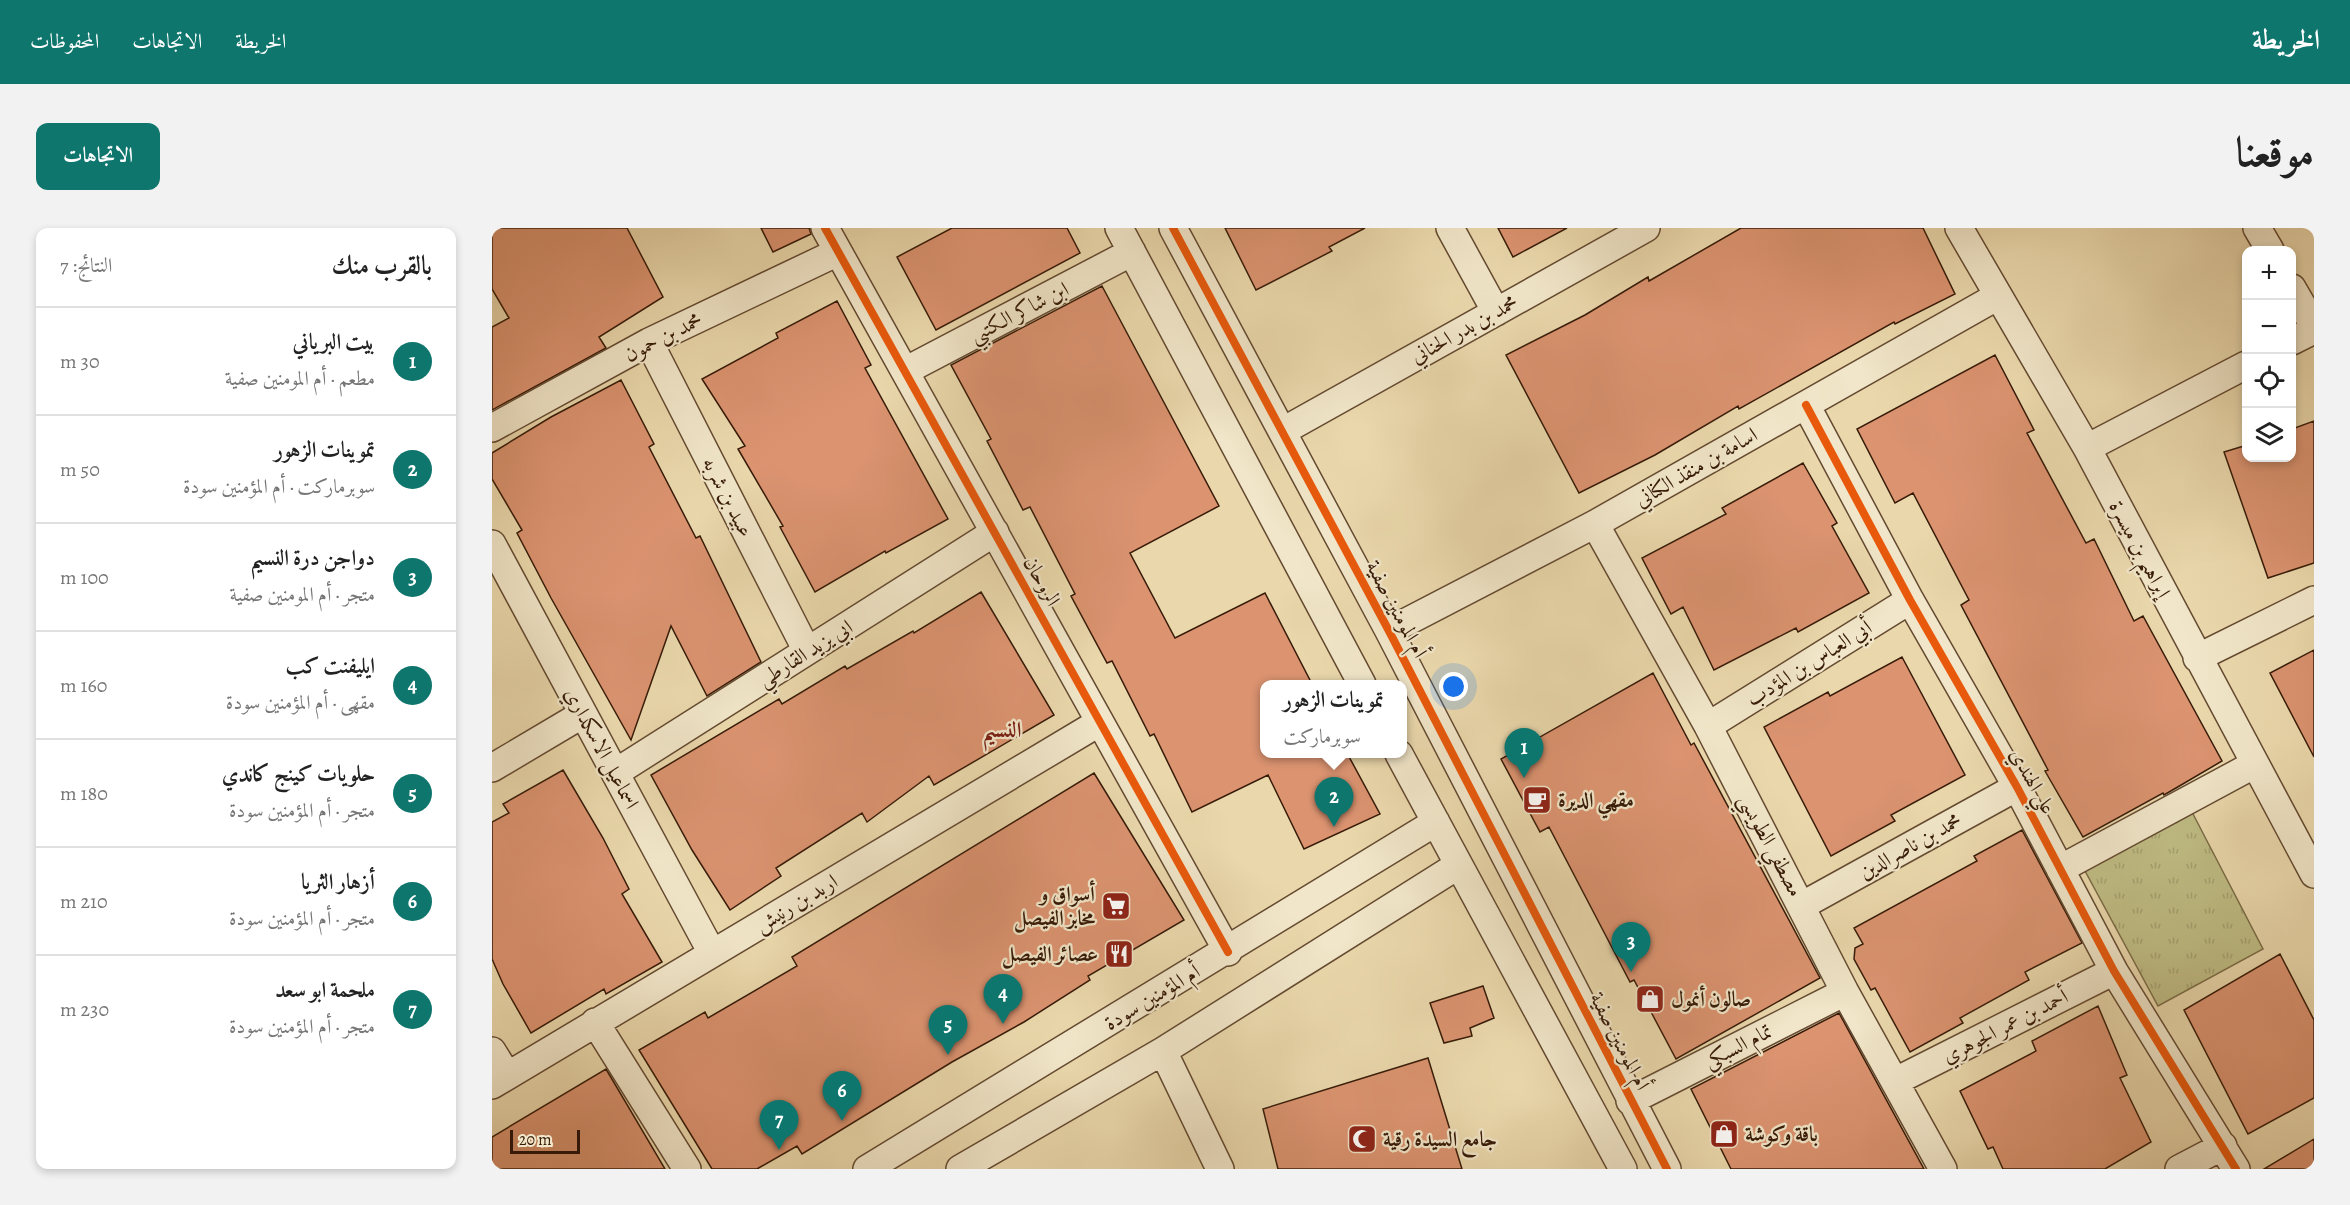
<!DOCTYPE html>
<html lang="ar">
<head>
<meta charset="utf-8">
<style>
  body { margin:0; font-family:Alegreya,Amiri,serif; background:#f2f2f2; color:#222; direction:rtl }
  .controls { position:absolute; right:18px; top:18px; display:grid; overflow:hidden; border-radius:12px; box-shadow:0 3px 9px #0003 }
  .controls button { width:54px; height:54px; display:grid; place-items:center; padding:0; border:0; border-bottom:2px solid #e0e0e0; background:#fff; color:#222; font:30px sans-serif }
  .scale { position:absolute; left:18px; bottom:15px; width:70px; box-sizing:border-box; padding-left:6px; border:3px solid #371b08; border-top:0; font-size:16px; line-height:21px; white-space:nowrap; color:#371b08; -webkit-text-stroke:4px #f1e6c9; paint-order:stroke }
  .you { position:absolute; left:962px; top:459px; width:21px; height:21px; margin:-15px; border:4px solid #fff; border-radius:50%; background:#1a73e8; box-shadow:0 0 0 9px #1a73e833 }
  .badge { display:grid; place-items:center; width:39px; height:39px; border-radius:50%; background:#0f766e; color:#fff; font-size:20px; font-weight:700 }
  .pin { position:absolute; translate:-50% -50px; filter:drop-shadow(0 2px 3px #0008) }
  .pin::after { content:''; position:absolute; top:32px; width:21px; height:18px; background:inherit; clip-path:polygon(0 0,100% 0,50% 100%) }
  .popup { position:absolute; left:768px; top:452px; width:147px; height:78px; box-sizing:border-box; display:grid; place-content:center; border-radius:12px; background:#fff; filter:drop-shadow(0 2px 4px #0005); font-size:20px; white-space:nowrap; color:#767676 }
  .popup b { font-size:22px; color:#222 }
  .popup::after { content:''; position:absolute; left:50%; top:100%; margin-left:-12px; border:12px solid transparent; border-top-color:#fff }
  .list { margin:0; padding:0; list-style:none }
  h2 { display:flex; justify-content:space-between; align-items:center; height:78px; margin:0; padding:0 24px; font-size:26px }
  h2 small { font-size:20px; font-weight:400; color:#767676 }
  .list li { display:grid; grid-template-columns:39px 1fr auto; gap:18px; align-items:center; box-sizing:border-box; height:108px; padding:0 24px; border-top:2px solid #e0e0e0 }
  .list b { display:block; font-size:22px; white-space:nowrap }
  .list p { margin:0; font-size:20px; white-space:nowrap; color:#767676 }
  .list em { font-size:20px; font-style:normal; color:#767676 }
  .icon { flex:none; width:33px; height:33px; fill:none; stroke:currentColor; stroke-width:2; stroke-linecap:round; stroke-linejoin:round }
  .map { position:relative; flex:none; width:1822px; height:941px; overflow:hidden; direction:ltr; border-radius:12px }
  header { display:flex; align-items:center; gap:36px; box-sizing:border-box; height:84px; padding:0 30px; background:#0f766e; color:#fff }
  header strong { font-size:28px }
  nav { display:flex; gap:33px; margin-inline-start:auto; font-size:21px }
  .intro { display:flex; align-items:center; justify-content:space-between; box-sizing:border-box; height:144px; padding:0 36px }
  h1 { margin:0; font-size:42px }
  .button { padding:15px 27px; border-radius:12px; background:#0f766e; color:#fff; font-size:21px; font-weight:700 }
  main { display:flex; gap:36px; padding:0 36px }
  aside { flex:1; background:#fff; border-radius:12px; box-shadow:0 3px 9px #0003 }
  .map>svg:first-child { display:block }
</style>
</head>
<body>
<header>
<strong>الخريطة</strong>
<nav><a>الخريطة</a><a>الاتجاهات</a><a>المحفوظات</a></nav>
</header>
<div class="intro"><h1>موقعنا</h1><a class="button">الاتجاهات</a></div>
<main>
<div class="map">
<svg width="1822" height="941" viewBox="0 0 1822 941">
  <defs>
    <pattern id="park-tufts" width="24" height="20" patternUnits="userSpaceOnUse" patternTransform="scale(1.5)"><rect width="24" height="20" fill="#bfbc84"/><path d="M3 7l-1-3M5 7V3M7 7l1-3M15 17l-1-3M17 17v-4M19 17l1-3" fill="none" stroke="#a5a170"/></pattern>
  </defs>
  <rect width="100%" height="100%" fill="#ead8ac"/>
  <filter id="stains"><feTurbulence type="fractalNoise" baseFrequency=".00333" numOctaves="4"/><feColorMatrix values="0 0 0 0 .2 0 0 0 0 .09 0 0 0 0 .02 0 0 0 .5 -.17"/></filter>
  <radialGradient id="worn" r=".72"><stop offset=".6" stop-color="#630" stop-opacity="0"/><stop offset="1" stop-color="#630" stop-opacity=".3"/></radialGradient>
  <path fill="url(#park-tufts)" stroke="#7b6c46" stroke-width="1.5" d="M1700,584L1771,721L1666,778L1592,641Z"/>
  <path fill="#db9370" stroke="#371b08" stroke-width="1.5" d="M0,0H135L171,69L107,109L114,120L0,182V99L17,90L0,61Z
    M269,0H317L319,6L281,24Z
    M460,0H575L588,25L444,102L405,29Z
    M733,0H873L837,19L840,23L764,62Z
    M1006,0H1075L1021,29Z
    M1249,0H1431L1463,66L1403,96L1402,94L1247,181L1246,178L1163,227L1087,265L1014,127L1093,87L1156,49L1157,53Z
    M610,58L727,278L638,325L683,410L773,365L820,456H773V525H855L888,586L812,621L776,547L700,584L662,506L658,508L620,433L615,435L579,368L583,366L538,279L531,282L495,213L499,211L459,137Z
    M345,73L379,137L373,140L456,291L394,325L393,323L323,364L288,299L291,298L246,221L253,218L210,151L286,110L284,105Z
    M1503,127L1542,202L1535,205L1594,315L1602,311L1642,393L1651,388L1730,533L1684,560L1672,567L1671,565L1591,609L1553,543L1556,542L1469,377L1477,372L1421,265L1403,275L1365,201Z
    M129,152L162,216L157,219L204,310L208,308L269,434L215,468L179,398L139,512L59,370L25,305L30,302L0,251V225L59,189Z
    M1822,193V335L1776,350L1732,224L1755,217V230H1800V201Z
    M1311,235L1345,295L1340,298L1377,365L1306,404L1304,400L1222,442L1191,379L1179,386L1150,330L1234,286L1230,280Z
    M489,364L562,487L442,557L437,548L375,594L370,585L284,640L289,648L238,682L200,622L159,547L287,471L290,476L353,438L355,441L421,403L422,405Z
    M1822,422V529L1778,445Z
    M1410,429L1473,547L1399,587L1403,593L1339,628L1272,499L1336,464L1338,468Z
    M1161,445L1199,517L1202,515L1328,750L1184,831L1142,752L1138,754L1057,599L1048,604L1009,531Z
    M71,542L111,610L137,661L130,666L170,734L114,766L112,761L39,805L11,756L0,731V594L17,585L11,576Z
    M602,545L692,692L596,748L598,752L532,794L460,834L310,926L305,918L265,941H220L147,822L213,784L216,790L305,738L300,729Z
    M1530,602L1590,715L1533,744L1537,752L1468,790L1471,795L1418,824L1383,760L1379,762L1362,731L1363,720L1371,716L1362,700L1485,633L1482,628Z
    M1788,726L1822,792V870L1756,906L1692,782Z
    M991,758L1002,790L978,800L980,808L952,815L938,775Z
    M1606,778L1635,847L1628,850L1659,914L1613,941H1511L1501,919L1496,921L1468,863L1544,823L1540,813Z
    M1347,785L1432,941H1239L1199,861Z
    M936,830L970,941H786L771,881Z
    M114,841L173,941H0V909Z
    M1822,911V941H1772Z"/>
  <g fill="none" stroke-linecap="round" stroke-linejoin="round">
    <g stroke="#644a31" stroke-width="30">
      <path id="street" d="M333,0L736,724
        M627,0L870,456
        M681,0L897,403L1175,941
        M958,0L1004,84
        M1467,0L1595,220L1822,646
        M1765,0L1778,22
        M1800,60L1822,98
        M1800,113L1822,102
        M157,114L315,423
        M413,143L640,24
        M1314,177L1418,372L1525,559L1622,743L1744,941
        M0,200L157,114L346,24
        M791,203L1154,0
        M1595,220L1754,137
        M1103,296L1216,498L1353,764L1451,941
        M0,316L220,725
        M897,403L1103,296L1506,68
        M1705,430L1822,372
        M1216,498L1418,372
        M907,526L1131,941
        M0,540L91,486
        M123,545L503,304
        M1568,641L1763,536
        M1311,677L1525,559
        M103,794L195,941
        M0,823L15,847
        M671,823L728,941
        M1404,853L1622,743
        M0,857L608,494
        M1138,873L1353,764
        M375,941L944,594
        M468,941L671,823L965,638
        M1687,941L1731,918"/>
    </g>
    <use href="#street" stroke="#f1e6c9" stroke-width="27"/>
    <g stroke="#f1e6c9" stroke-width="11">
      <path id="cycleway" d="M333,0L736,724
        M681,0L897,403L1175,941
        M1314,177L1418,372L1525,559L1622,743L1744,941"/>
    </g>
    <use href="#cycleway" stroke="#e8590c" stroke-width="8"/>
  </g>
  <defs>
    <g id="cafe-square" transform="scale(1.5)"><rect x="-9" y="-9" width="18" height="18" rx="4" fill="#8f2418" stroke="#f1e6c9"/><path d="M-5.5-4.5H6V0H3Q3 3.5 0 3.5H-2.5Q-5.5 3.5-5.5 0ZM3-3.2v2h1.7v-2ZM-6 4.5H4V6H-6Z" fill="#fff"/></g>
    <g id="supermarket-square" transform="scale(1.5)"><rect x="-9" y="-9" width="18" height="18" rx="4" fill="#8f2418" stroke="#f1e6c9"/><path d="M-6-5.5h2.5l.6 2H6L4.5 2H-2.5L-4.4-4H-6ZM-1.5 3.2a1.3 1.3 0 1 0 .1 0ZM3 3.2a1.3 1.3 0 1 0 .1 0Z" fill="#fff"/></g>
    <g id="restaurant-square" transform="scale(1.5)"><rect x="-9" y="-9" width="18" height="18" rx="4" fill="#8f2418" stroke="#f1e6c9"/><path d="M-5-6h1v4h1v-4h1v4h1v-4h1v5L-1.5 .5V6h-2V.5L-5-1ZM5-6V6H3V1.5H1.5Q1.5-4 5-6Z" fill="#fff"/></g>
    <g id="shop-square" transform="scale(1.5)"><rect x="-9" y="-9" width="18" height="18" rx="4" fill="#8f2418" stroke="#f1e6c9"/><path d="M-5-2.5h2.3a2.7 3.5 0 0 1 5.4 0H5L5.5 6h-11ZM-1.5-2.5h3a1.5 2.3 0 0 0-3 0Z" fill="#fff"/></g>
    <g id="mosque-square" transform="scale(1.5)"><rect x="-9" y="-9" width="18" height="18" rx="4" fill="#8f2418" stroke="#f1e6c9"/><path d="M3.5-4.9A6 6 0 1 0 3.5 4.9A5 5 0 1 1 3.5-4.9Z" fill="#fff"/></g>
  </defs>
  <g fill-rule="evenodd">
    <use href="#cafe-square" x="1045" y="572"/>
    <use href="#supermarket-square" x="624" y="678"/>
    <use href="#restaurant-square" x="627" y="726"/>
    <use href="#shop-square" x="1158" y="771"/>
    <use href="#shop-square" x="1232" y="906"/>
    <use href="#mosque-square" x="870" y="911"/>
  </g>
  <g text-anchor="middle" stroke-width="4.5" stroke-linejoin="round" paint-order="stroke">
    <g font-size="21" fill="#371b08" stroke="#f1e6c9">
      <text transform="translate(527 84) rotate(-27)" y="7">ابن شاكر الكتبي</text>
      <text transform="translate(972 101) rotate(-29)" y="7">محمد بن بدر الحناني</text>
      <text transform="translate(171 109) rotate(-27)" y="7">محمد بن حمون</text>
      <text transform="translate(1204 239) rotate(-30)" y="7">اسامة بن منقذ الكناني</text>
      <text transform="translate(236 269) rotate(63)" y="7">عبيد بن شربه</text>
      <text transform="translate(1648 321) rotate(62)" y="7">إبراهيم بن ميسرة</text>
      <text transform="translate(550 353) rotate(61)" y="7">الروحان</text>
      <text transform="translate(905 381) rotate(62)" y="7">أم المومنين صفية</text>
      <text transform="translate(313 425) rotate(-32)" y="7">ابي يزيد القارطي</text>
      <text transform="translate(1317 435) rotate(-32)" y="7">أبي العباس بن المؤدب</text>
      <text transform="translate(110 520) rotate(62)" y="7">اسماعيل الاسكداري</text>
      <text transform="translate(1541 553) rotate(61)" y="7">علي الهندي</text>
      <text transform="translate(1279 617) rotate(62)" y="7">مصطفي الطويسي</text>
      <text transform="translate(1418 618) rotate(-29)" y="7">محمد بن ناصرالدين</text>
      <text transform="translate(304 675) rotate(-31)" y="7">اربد بن رنيش</text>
      <text transform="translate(660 769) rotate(-31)" y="7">أم المؤمنين سودة</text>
      <text transform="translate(1513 798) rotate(-27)" y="7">أحمد بن عمر الجوهري</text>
      <text transform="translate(1128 813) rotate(63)" y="7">أم المومنين صفية</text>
      <text transform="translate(1246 818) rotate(-27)" y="7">تمام السبكي</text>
    </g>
    <g font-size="21" font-weight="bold" fill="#371b08" stroke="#f1e6c9" text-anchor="start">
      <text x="1066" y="579">مقهي الديرة</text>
      <text x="603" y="673" text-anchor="end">أسواق و<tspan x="603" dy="24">مخابز الفيصل</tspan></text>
      <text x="606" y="733" text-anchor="end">عصائر الفيصل</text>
      <text x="1179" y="778">صالون أنمول</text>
      <text x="1253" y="913">باقة وكوشة</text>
      <text x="891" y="918">جامع السيدة رقية</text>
    </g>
    <g font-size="22" font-weight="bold" fill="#7a1f14" stroke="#f1e6c9">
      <text x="510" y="509">النسيم</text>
    </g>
  </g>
  <rect width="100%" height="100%" filter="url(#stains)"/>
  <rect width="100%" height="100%" fill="url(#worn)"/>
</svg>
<div class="controls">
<button>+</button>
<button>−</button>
<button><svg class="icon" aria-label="locate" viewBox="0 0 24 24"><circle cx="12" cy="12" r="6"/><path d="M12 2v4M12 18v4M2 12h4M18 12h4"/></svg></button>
<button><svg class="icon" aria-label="layers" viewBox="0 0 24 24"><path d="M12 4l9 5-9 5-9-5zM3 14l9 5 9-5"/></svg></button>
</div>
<div class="scale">20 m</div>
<div class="you"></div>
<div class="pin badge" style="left:1032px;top:550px">1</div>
<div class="pin badge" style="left:842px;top:599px">2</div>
<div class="popup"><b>تموينات الزهور</b>سوبرماركت</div>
<div class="pin badge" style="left:1139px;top:744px">3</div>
<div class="pin badge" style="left:511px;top:796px">4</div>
<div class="pin badge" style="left:456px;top:827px">5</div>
<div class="pin badge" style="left:350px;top:893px">6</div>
<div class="pin badge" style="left:287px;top:922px">7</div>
</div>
<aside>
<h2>بالقرب منك<small>النتائج: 7</small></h2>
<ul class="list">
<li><span class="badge">1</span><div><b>بيت البرياني</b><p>مطعم · أم المومنين صفية</p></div><em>30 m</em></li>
<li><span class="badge">2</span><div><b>تموينات الزهور</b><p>سوبرماركت · أم المؤمنين سودة</p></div><em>50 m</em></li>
<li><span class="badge">3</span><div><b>دواجن درة النسيم</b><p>متجر · أم المومنين صفية</p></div><em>100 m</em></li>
<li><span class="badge">4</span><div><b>ايليفنت كب</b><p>مقهى · أم المؤمنين سودة</p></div><em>160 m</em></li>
<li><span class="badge">5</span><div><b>حلويات كينج كاندي</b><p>متجر · أم المؤمنين سودة</p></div><em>180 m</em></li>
<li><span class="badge">6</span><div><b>أزهار الثريا</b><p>متجر · أم المؤمنين سودة</p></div><em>210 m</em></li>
<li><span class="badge">7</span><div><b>ملحمة ابو سعد</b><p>متجر · أم المؤمنين سودة</p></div><em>230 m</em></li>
</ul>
</aside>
</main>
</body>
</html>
